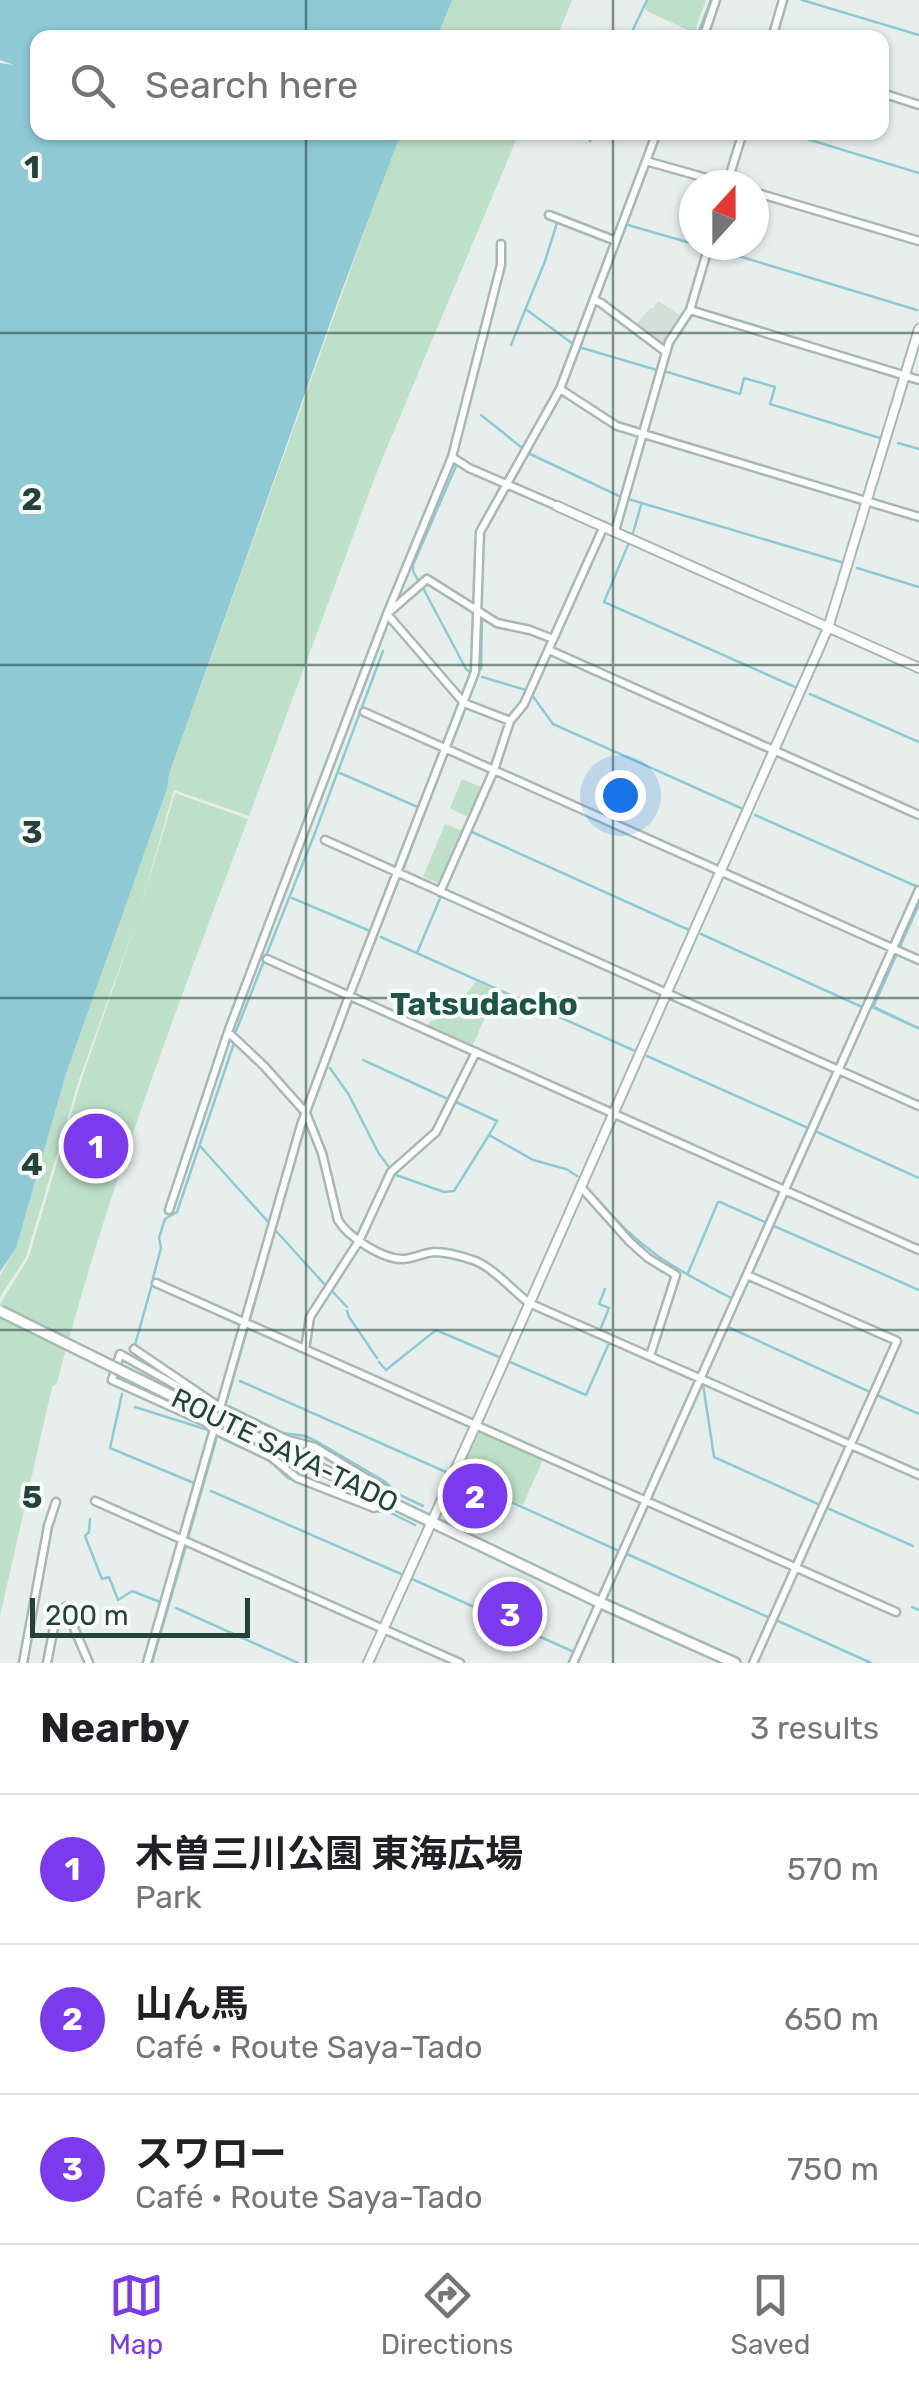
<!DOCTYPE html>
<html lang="en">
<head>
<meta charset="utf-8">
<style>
  body { margin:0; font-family:Rubik,"Noto Sans JP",sans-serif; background:#f6f6f6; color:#202124 }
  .compass { position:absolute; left:679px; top:170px; width:90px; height:90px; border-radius:50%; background:#fff; box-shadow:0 2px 8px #0004; rotate:21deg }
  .scale { position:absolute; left:30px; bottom:25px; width:220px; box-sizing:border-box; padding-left:10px; border:5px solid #24423a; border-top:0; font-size:28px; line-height:35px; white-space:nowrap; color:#24423a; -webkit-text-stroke:8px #f7fbf9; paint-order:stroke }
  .you { position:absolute; left:620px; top:795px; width:35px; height:35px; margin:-25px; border:8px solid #fff; border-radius:50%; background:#1a73e8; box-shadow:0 0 0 15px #1a73e833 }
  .badge { display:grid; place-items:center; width:65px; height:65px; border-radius:50%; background:#7c3aed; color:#fff; font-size:32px; font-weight:700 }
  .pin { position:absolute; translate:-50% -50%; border:5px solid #fff; box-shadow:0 2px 10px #0006 }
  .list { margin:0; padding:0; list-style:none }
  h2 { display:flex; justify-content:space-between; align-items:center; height:130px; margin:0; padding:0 40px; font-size:42px }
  h2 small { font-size:32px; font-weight:400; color:#757577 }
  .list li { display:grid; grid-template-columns:65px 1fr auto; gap:30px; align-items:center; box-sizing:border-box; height:150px; padding:0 40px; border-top:2px solid #e0e0e0 }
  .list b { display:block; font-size:38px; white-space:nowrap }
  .list p { margin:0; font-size:32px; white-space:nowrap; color:#757577 }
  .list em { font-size:32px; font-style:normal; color:#757577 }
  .icon { flex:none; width:55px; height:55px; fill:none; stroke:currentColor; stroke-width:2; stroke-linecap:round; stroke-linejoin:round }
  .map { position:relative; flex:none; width:919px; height:1663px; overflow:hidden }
  .search { position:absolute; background:#fff; box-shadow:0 2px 8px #0004; left:30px; right:30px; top:30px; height:110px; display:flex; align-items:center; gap:25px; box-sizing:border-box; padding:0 35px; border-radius:20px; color:#757577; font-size:38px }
  .sheet { height:580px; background:#fff }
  nav { display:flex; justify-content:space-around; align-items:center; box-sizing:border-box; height:140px; border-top:2px solid #e0e0e0; background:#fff; font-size:28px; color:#757577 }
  nav a { display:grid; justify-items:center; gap:5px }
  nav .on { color:#7c3aed }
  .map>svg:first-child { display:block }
</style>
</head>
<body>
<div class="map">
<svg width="919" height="1663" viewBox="0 0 919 1663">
  <rect width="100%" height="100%" fill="#e6efeb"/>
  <path fill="#d4dfda" d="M658,301L683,317L663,346H659L636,329V325L650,308L653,309Z"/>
  <path fill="#bfe0c8" d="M450,0H572L557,37L436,38Z
    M647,0H706L694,33L647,11L644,7Z
    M400,133H519L378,469L249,816L174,790L140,909L175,793L248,819C178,1004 107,1191 57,1383L52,1387L0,1616V1304L29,1257L81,1081L139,914L79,1080L26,1257L0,1297V1276L16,1247L66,1074L167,789L169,774Z
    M462,779L483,788L470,818L450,808Z
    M445,824L463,831L440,884L423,877Z
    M476,981L497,991L472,1047L427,1028L430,1022L452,1013Z
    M482,1430L544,1457L523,1505L459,1478L478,1431Z"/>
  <path fill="#8ec9d4" d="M0,0H452L437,37L38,38V132L401,133L339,298L169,774L167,789L66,1074L16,1248L0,1272V63L14,65L0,60Z
    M919,899V907L875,1006L919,1027V1030L871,1008Z"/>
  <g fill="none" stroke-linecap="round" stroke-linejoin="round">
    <path stroke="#8ec9d4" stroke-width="2.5" d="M802,0L919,35
      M697,36L711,0
      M629,38L647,0
      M784,132L919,173
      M590,141L593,132
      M628,225L694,244
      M698,245L705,247
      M712,248L917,310
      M527,310L573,344
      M692,315L673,344L664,371L740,394L744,378L775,387L770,404L880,438
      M511,345L545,261L557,223
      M582,348L657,370
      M481,415L521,447
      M535,440L564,389L661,132
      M898,443L919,449
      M528,453L619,496
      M628,499L841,562
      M633,533L641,505
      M628,545L604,602L795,687
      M857,568L919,587
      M419,582L413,571V565L456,466
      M423,588L466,669L471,673
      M481,591V608
      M481,669L482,620
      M482,677L526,690
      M810,694L919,742
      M532,695L553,724L743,809
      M450,747L463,715
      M340,773L420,808
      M755,815L918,887
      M472,832L689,930
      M404,867L447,753
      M292,898L370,931
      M701,934L862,1007
      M381,937L635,1051
      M417,953L441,896
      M354,992L399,878
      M344,1017L351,1001
      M236,1031L313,838L383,651
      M647,1056L808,1128
      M363,1060L448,1099
      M330,1068L349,1095L379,1154L389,1167
      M456,1102L497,1121L489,1135
      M815,1131L919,1178
      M200,1146L270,1224
      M396,1175L444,1192L454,1191L489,1135L533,1160L566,1169L577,1176
      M597,1198C639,1250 675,1269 733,1299
      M774,1226L919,1290
      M277,1232L326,1286
      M688,1273L718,1202H720L765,1222
      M153,1278L161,1248L159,1238L165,1219L177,1212L234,1043
      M152,1284L135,1345L218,1401
      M332,1291L347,1307
      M347,1311L349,1317L377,1358
      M250,1319L293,1165
      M728,1327L870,1392
      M600,1330L609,1308L599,1304L605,1289
      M597,1337L696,1381
      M379,1362L386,1370L436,1330L499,1357
      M510,1362L586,1395L609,1343
      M706,1374L738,1302
      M240,1381L446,1472
      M703,1384L714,1457L820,1505
      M122,1394L110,1448L194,1483
      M877,1395L919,1414
      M226,1403L248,1327
      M229,1406L283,1433L305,1436L316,1441L384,1481L400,1495L423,1506
      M135,1407L208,1430
      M223,1439L269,1460L288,1478L297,1481
      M458,1478L619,1551
      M211,1491L401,1574
      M827,1508L913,1546
      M374,1511L391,1513L415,1525
      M90,1519L89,1532L85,1536L102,1579L109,1577L118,1600L132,1591L160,1602
      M188,1538L216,1440
      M627,1554L770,1618
      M412,1579L574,1652L570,1661
      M912,1607L919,1610
      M176,1608L298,1663
      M776,1620L871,1663
      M152,1663L186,1546"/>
    <g stroke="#a8b8b2" stroke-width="11">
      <path id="minor" d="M692,38H697
        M703,38L716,0
        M772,38L783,0
        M882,93L919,105
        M646,161L731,185
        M727,184L743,132
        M754,192L919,241
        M549,215L616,241
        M594,300L601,303L666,352
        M690,310L919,380
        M560,389L617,426L919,517
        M452,457L469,468L557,506
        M615,531L669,342L690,310L709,245
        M549,650L919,815
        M364,712L919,960
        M510,721L464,703L387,614L427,579L497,623L530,630L553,639
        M325,840L919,1106
        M440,892L494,770L510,721L524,704L604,526
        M267,959L919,1250
        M228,1032L264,1066L306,1113L322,1153L338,1220C348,1237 383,1260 404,1259C414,1258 424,1253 434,1252C447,1252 461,1256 473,1260C493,1267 512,1290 529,1303L919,1475
        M581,1187L630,1242L648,1258L676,1275L650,1356
        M169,1210L228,1032L387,614L452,457L501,265V244
        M747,1275L897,1341L753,1663
        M156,1283L896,1612
        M134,1349L221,1408L288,1440L315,1447L386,1490L387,1499L374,1508L297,1478L271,1457L213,1429L205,1422L112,1380L120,1354L220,1410
        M305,1349L310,1317L359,1241L391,1172L436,1132L476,1052
        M95,1501L460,1663
        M65,1607L89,1663
        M23,1663L48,1526L56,1502
        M47,1663L54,1627L65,1608
        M147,1663L301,1125L349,996L475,672L480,532L560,389L657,132
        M573,1663L919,890"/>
    </g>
    <g stroke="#a8b8b2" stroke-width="12">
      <path id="tertiary" d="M557,506L919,668
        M368,1663L481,1413L828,628L919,329"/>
    </g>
    <g stroke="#a4bbb3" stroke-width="14">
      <path id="secondary" d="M298,1458L601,1603L735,1663"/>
    </g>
    <use href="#minor" stroke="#fff" stroke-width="6"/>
    <use href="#tertiary" stroke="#fff" stroke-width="8"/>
    <use href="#secondary" stroke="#fff" stroke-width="9"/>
    <g stroke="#a4bbb3" stroke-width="14" stroke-linecap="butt">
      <path id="secondary-bridge" d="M0,1311L298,1458"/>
    </g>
    <use href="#secondary-bridge" stroke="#fff" stroke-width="9"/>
  </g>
  <path fill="none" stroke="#24423a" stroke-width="2.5" stroke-opacity="0.55" d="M306,0V38M613,0V38M306,132V1663M613,132V1663M0,333H919M0,665H919M0,998H919M0,1330H919"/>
  <g text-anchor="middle" stroke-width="8" stroke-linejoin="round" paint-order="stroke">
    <g font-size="28" fill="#24423a" stroke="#f7fbf9">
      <text transform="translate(285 1450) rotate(26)" y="10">ROUTE SAYA-TADO</text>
    </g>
    <g font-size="32" font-weight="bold" fill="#1f5548" stroke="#f7fbf9">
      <text x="484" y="1015">Tatsudacho</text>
    </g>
  </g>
  <g font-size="32" text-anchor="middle" font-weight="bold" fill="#24423a" stroke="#f7fbf9" stroke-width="8" stroke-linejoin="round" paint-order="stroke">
    <text x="32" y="178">1</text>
    <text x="32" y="510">2</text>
    <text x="32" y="843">3</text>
    <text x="32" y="1175">4</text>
    <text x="32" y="1508">5</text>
  </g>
</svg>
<svg class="compass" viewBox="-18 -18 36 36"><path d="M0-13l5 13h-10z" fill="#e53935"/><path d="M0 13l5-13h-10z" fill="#757577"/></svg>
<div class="scale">200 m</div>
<div class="you"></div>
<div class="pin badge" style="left:96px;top:1146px">1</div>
<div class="pin badge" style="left:475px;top:1496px">2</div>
<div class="pin badge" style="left:510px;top:1614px">3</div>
<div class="search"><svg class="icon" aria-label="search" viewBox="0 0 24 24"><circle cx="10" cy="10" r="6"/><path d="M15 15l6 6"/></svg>Search here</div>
</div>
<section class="sheet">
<h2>Nearby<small>3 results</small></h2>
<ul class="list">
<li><span class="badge">1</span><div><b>木曽三川公園 東海広場</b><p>Park</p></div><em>570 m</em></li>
<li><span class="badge">2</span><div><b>山ん馬</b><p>Café · Route Saya-Tado</p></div><em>650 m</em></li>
<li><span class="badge">3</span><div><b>スワロー</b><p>Café · Route Saya-Tado</p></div><em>750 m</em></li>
</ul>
</section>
<nav>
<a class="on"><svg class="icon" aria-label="map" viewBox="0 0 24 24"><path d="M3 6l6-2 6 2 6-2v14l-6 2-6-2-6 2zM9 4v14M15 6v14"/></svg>Map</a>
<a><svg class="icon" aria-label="directions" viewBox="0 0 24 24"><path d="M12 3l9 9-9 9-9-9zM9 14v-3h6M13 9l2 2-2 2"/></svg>Directions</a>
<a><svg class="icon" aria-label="saved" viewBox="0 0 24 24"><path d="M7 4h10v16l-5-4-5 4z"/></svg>Saved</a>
</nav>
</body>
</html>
